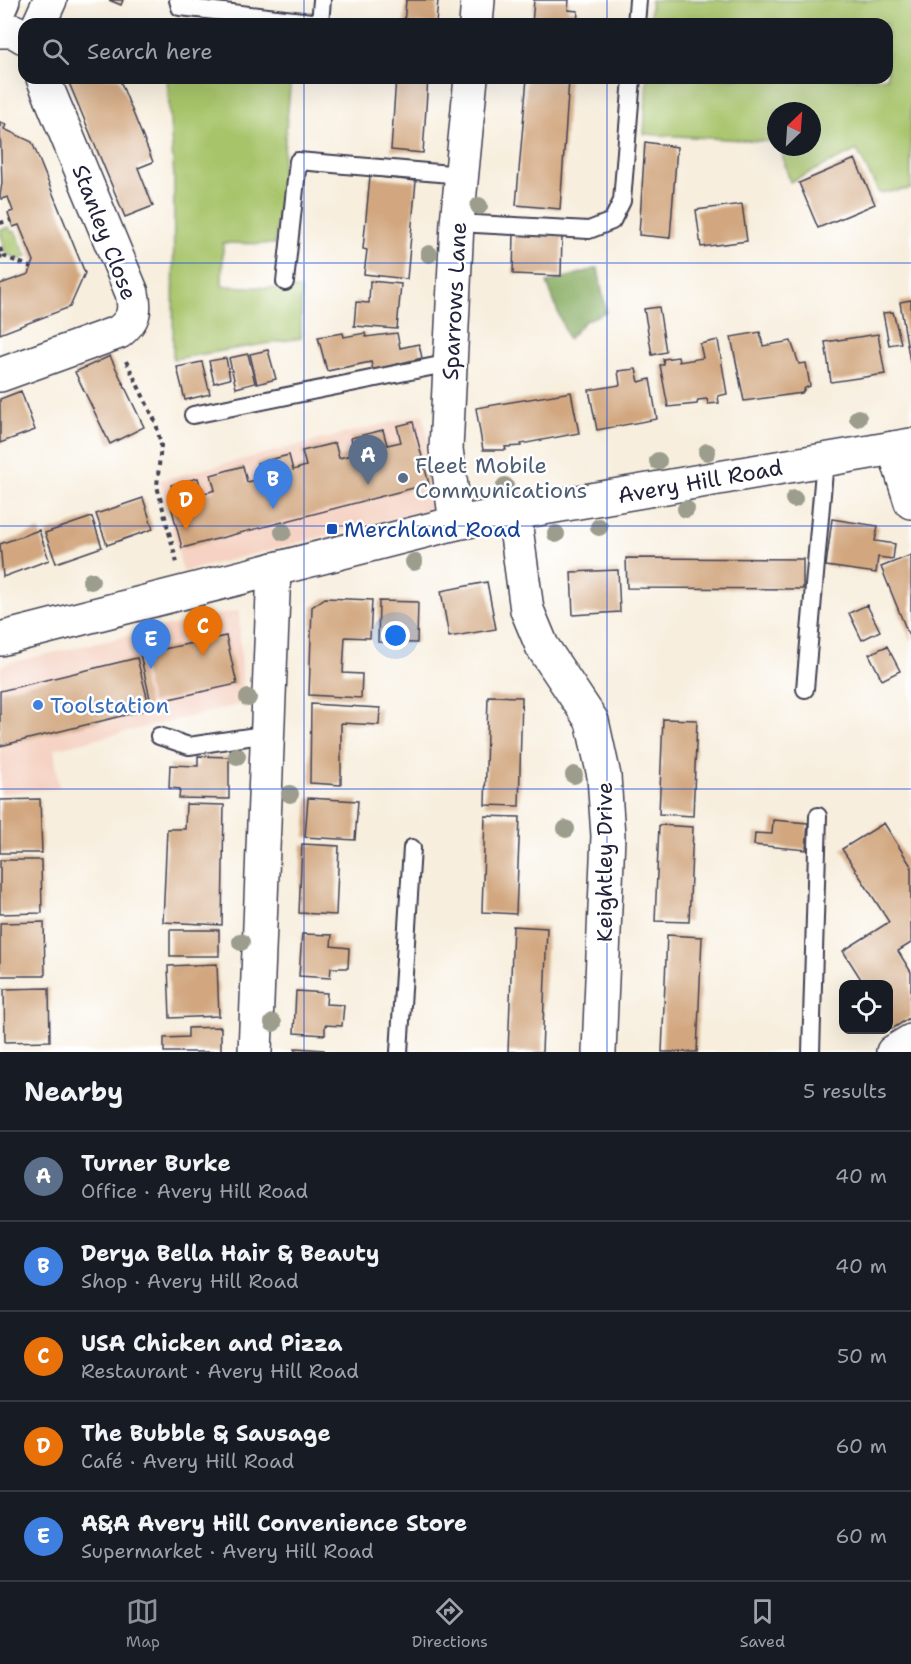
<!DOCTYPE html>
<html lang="en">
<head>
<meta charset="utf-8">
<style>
  body { margin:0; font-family:"Shantell Sans",sans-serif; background:#242831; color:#f1f3f6 }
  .controls { position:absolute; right:18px; bottom:18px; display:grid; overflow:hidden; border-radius:12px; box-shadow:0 6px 24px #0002 }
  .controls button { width:54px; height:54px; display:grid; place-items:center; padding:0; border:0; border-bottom:2px solid #363941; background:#171b24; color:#f1f3f6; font:30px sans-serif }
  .compass { position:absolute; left:767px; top:102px; width:54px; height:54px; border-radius:50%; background:#171b24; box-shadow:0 6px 24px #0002; rotate:25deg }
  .you { position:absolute; left:396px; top:636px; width:21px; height:21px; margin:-15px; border:4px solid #fff; border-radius:50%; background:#1a73e8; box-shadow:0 0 0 9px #1a73e833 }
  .badge { display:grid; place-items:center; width:39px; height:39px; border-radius:50%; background:#8c9099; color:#fff; font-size:20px; font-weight:700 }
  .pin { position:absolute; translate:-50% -50px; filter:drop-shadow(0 2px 3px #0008) }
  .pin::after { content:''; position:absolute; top:32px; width:21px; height:18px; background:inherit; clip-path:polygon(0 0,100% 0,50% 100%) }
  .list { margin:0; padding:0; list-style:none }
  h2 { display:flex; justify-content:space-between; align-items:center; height:78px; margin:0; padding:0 24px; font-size:26px }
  h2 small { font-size:20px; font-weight:400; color:#9ea1a6 }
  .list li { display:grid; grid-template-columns:39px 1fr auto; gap:18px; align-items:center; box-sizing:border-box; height:90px; padding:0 24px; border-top:2px solid #363941 }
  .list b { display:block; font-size:22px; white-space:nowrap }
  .list p { margin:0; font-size:20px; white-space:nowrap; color:#9ea1a6 }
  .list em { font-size:20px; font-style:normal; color:#9ea1a6 }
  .icon { flex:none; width:33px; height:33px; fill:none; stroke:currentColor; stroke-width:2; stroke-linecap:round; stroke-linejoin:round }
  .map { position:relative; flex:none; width:911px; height:1052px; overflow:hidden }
  .search { position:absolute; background:#171b24; box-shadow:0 6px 24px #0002; left:18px; right:18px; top:18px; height:66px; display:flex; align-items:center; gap:15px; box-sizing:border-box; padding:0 21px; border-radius:18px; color:#9ea1a6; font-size:22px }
  .sheet { height:528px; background:#171b24 }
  nav { display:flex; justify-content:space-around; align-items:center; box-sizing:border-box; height:84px; border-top:2px solid #363941; background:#171b24; font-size:16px; color:#9ea1a6 }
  nav a { display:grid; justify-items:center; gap:3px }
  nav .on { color:#8c9099 }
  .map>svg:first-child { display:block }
</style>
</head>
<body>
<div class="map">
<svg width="911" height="1052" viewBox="0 0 911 1052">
  <rect width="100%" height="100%" fill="#fff"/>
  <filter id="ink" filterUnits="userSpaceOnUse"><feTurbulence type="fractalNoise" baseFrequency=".0167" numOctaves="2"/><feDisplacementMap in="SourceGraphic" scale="12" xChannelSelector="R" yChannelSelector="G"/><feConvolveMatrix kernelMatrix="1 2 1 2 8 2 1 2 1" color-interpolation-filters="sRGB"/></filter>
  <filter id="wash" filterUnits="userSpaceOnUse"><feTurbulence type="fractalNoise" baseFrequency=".008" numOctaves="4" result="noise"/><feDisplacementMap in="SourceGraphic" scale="24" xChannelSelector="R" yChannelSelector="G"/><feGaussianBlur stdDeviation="1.35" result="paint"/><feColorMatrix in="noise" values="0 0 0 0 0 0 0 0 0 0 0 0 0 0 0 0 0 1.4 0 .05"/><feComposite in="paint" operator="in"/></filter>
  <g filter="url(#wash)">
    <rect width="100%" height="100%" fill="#f7eedd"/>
    <path fill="#f5d2c3" d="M423,414L442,506L183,572L160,480Z
      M239,610L243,704L54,749L59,788L0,793V665Z"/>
    <path fill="#a7c46b" stroke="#647353" stroke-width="1.5" d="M651,0H911V189L879,193L857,150L790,182L780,147H812V111H776V142L644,134L647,78H887V24H650Z
      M167,78H291L275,244L223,243L222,286L301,289V338L173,359L174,177Z
      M9,227L12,233L15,231L27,256L20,260L5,253L0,230Z"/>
    <path fill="#85aa5f" stroke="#54664d" stroke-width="1.5" d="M598,268L606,312L585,321L568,339L547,283Z"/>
    <g id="blocks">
      <path fill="#d2a780" d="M109,0H123L121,5Z
        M406,0H438L436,24H404Z
        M534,0H569L568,10L578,11L577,24H532Z
        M67,78H119L153,162L138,168L153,206L125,217Z
        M396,78H428L423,153L391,150Z
        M527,78L569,80L560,209L516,205Z
        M0,122L6,125L4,129L32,142L85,273L70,307L0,334V284L29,274L34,261L19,225L13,227L8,213L13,211L8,197L1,199L0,196L2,183Z
        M645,142L677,147L670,238L639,235Z
        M855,159L875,204L818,228L799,183Z
        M370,176L416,181L407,279L364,274L367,250L363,249Z
        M742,204L747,241L701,247L696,210Z
        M514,233L562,235L561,276L513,274Z
        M370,281L401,284L397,329L354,326L356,302L369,303Z
        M911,300V362H910L900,302Z
        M659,307L666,352L652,355L644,309Z
        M893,312L901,343L889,345L883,313Z
        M760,332L763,346L791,341L799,364L806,363L810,386L805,388L802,393L744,401L731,337Z
        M343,333L344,337L365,333L366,337L397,333L400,348L419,344L422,358L373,370L371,362L327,371L318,337Z
        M878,334L885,374L831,382L825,342Z
        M718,340L727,394L718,396L719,403L708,404L707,399L698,400L697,404L668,407L660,365H664L663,359L678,357L679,362L703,358L700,344Z
        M268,350L276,379L257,384L250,354Z
        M248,354L255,383L236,388L229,358Z
        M110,356L144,427L110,444L75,372Z
        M226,358L230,379L214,383L209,361Z
        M202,362L210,394L185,400L177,367Z
        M636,369L639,382L650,379L657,419L597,430L589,390L620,385L618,371Z
        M21,391L35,430L0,443V399Z
        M571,392L579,433L521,444V446L505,447L506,450H483L476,408Z
        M413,422L429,484L182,548L170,502L175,500L171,485L198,478L202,493L209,492L215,490L211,475L243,466L247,482L261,479L257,463L289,455L293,470L306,466L302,451L335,443L339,458L355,454L351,438L383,430L387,445L401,442L397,426Z
        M143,498L153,529L107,545L96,514Z
        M92,517L102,547L56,563L45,533Z
        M832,519L878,526L875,541L895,544L893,559L878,557L876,573L826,566Z
        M39,530L49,560L3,577L0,544Z
        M911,555V641L881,567Z
        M626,558L803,559V589L627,588Z
        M618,570L620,612L573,615L571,572Z
        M487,582L496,629L449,637L441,591Z
        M325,598L372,600L370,638L345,637L343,673L362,674L361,698L309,695L312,607Z
        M379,601L418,602L417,643L378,642Z
        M867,605L880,631L862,640L849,613Z
        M226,636L237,684L151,703L140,654Z
        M887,646L900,671L882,680L869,654Z
        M137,658L150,709L0,746V691Z
        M488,696L522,697L519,806L485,805Z
        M311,704L380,708L379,725L341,723V785L310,783Z
        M663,719L697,720L693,816L659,814Z
        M198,756L229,757V799L179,798L180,789L169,788L170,765L198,766Z
        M308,798L358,801L355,840L305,837Z
        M40,799L42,853H0V800Z
        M186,804L224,805L222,925L163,922L167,829H185Z
        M485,816L520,817L516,914L482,912Z
        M773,820L808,823L806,850L754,845L755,833L772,834Z
        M884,823L911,866V943L898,951L911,972V1017L892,1029L888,1023V984H864L843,951L889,922L842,849Z
        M659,825L693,827L689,922L655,921Z
        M302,844L339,846L336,915L299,913Z
        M0,860H41L42,913L0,914Z
        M44,922L45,976H0V923Z
        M513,926L547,928L542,1052H508Z
        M170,930H219V956H170Z
        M302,934L332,935L331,946L349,948L348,968H331L330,978L299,976Z
        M667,935L702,937L697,1052H662Z
        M217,964L219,1016L170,1018L168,966Z
        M49,988L50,1041L5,1042L4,989Z
        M296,991L327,993L326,1004L344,1005L342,1026L325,1025V1035L294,1033Z
        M221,1027V1052H164V1038L188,1037V1028Z
        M295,1048L324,1050V1052H295Z"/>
    </g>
  </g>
  <g filter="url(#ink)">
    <use href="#blocks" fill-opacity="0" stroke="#424153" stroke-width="1.5"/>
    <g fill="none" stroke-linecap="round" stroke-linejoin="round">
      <g stroke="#424153" stroke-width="20">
        <path id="service" d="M178,0L180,7L320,23L322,0
          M636,24L638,0
          M457,223L589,230L612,221L622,201L632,78
          M285,282L298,161L462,175
          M193,415L450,363
          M805,689L825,460
          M159,736L189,746L268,734
          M399,1052L412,848
          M811,1052L818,816"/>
      </g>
      <g stroke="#424153" stroke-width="36">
        <path id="minor" d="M0,7L3,0
          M39,24L50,0
          M476,24L478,0
          M0,31H14L24,37
          M0,375L119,332C134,320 136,311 132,293L43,78
          M894,448L911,502
          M514,513L527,610L542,646L592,721L604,776L608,836L599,1052
          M456,523L446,449L457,223L471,78
          M255,1052L274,569
          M893,1052L911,1041"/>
      </g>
      <g stroke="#424153" stroke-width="36">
        <path id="tertiary" d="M0,639L456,523L911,445"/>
      </g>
      <path stroke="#424153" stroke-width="4" stroke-dasharray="4.5 4.5" stroke-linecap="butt" d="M0,223L11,220
        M0,248L3,256L0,257
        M3,256L31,267
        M126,361L156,423L161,445L157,486L177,563"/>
      <use href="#service" stroke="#fff" stroke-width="16"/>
      <use href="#minor" stroke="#fff" stroke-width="33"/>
      <use href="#tertiary" stroke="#fff" stroke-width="33"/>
    </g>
    <g fill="#9c9d8d">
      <circle cx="479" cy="206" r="9"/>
      <circle cx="429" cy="254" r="9"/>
      <circle cx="858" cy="418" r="9"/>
      <circle cx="707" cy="452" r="9"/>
      <circle cx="658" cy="461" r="9"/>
      <circle cx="505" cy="486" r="9"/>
      <circle cx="794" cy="499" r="9"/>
      <circle cx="686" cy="509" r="9"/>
      <circle cx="599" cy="527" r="9"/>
      <circle cx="283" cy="532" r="9"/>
      <circle cx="556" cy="534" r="9"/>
      <circle cx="414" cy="562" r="9"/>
      <circle cx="91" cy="581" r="9"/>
      <circle cx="248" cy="698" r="9"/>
      <circle cx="237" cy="756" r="9"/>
      <circle cx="574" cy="775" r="9"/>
      <circle cx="290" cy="794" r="9"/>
      <circle cx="566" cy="829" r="9"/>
      <circle cx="241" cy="942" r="9"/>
      <circle cx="273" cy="1023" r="9"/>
    </g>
  </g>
  <path fill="none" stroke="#1d4ed8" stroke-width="1.5" stroke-opacity="0.55" d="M304,0V24M607,0V24M304,78V1052M607,78V1052M0,263H911M0,526H911M0,789H911"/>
  <circle fill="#5c6f8a" stroke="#fff" stroke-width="2" cx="403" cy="478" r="6"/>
  <rect fill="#1a4fb4" stroke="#fff" stroke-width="2" x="326" y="523" width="12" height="12" rx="3"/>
  <circle fill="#3f7fe0" stroke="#fff" stroke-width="2" cx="38" cy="705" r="6"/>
  <g text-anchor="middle" stroke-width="5" stroke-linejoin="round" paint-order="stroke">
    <g font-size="22" fill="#22223b" stroke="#fff">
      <text transform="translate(105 232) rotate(69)" y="8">Stanley Close</text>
      <text transform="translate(454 301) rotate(-87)" y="8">Sparrows Lane</text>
      <text transform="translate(700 481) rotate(-10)" y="8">Avery Hill Road</text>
      <text transform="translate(604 862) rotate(-90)" y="8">Keightley Drive</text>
    </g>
    <g font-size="22" fill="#4e5e75" stroke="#fff" text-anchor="start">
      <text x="415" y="473">Fleet Mobile<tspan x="415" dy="25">Communications</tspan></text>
    </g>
    <g font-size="22" fill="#164399" stroke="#fff" text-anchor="start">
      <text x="344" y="537">Merchland Road</text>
    </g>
    <g font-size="22" fill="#366cbe" stroke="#fff" text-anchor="start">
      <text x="50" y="713">Toolstation</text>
    </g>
  </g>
</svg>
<div class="controls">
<button><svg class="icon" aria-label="locate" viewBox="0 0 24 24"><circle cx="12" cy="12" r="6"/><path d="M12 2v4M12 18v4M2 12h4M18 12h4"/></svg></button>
</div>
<svg class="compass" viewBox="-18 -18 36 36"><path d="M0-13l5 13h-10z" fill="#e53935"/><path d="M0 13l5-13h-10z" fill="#9ea1a6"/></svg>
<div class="you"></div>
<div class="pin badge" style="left:368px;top:485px;background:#5c6f8a">A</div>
<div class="pin badge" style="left:273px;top:509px;background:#3f7fe0">B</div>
<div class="pin badge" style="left:203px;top:656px;background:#e8710a">C</div>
<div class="pin badge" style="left:186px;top:530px;background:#e8710a">D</div>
<div class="pin badge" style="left:151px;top:669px;background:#3f7fe0">E</div>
<div class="search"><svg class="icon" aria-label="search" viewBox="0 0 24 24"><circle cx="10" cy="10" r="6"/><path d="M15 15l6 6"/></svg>Search here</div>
</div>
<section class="sheet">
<h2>Nearby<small>5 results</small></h2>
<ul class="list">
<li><span class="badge" style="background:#5c6f8a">A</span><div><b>Turner Burke</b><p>Office · Avery Hill Road</p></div><em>40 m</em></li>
<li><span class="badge" style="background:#3f7fe0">B</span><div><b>Derya Bella Hair &amp; Beauty</b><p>Shop · Avery Hill Road</p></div><em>40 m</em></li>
<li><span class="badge" style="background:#e8710a">C</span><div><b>USA Chicken and Pizza</b><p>Restaurant · Avery Hill Road</p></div><em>50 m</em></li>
<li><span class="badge" style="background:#e8710a">D</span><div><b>The Bubble &amp; Sausage</b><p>Café · Avery Hill Road</p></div><em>60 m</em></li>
<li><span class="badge" style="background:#3f7fe0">E</span><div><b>A&amp;A Avery Hill Convenience Store</b><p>Supermarket · Avery Hill Road</p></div><em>60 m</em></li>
</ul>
</section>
<nav>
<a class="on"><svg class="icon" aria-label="map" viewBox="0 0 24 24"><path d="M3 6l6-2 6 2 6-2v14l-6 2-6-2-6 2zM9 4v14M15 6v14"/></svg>Map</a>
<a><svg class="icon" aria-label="directions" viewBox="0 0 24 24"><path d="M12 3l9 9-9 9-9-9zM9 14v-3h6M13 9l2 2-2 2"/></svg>Directions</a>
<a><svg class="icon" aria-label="saved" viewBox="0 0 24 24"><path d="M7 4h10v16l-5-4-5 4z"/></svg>Saved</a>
</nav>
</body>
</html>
